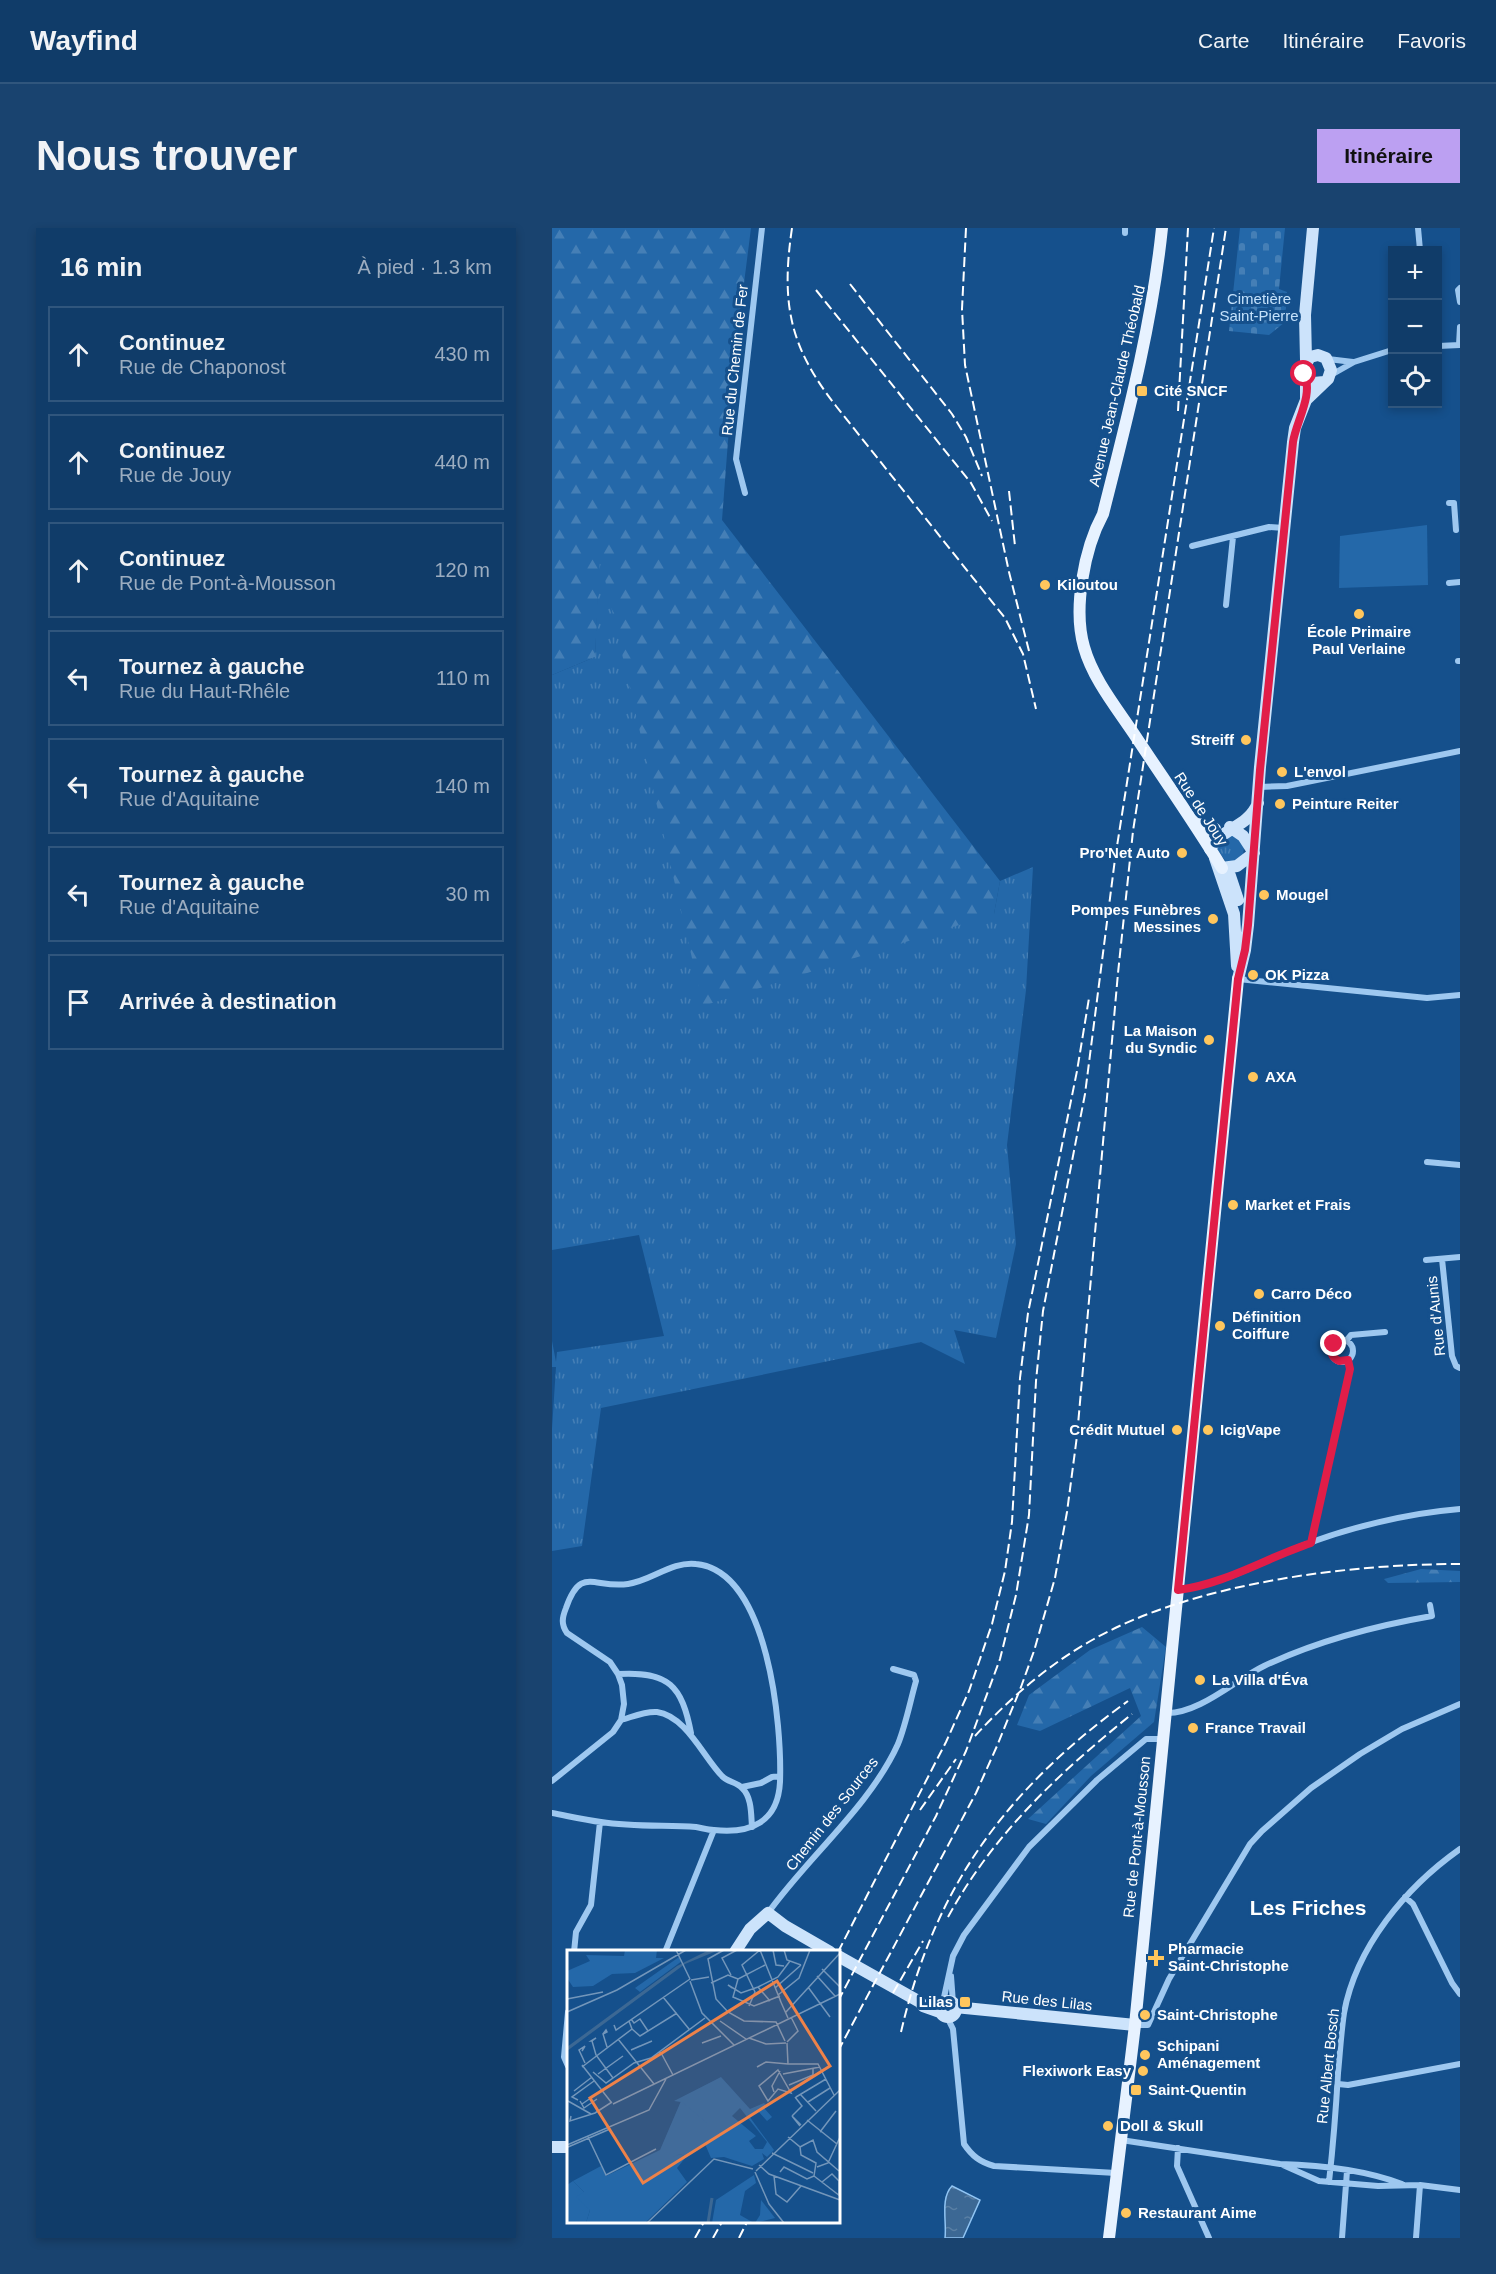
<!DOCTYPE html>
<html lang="fr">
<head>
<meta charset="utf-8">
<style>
  body { margin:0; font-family:Helvetica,sans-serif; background:#19436f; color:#f1f3f6 }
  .controls { position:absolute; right:18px; top:18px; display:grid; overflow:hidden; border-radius:0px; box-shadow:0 3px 9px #0003 }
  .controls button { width:54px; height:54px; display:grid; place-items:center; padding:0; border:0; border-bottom:2px solid #30567d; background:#103c69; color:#f1f3f6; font:30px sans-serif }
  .stop { position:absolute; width:18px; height:18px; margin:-14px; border:4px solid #e11d48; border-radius:50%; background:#fff }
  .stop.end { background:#e11d48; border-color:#fff; box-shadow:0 2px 6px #0008 }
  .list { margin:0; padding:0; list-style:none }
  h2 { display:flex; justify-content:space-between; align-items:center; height:78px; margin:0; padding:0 24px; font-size:26px }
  h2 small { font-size:20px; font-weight:400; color:#9cadc0 }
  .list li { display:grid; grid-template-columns:39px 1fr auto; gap:18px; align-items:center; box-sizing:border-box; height:96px; margin:0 12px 12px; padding:0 12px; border:2px solid #30567d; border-radius:0px }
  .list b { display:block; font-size:22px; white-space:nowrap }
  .list p { margin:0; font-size:20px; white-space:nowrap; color:#9cadc0 }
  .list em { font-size:20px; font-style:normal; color:#9cadc0 }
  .icon { flex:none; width:33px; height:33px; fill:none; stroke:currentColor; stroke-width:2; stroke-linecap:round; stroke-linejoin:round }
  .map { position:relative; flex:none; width:908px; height:2010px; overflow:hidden; border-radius:0px }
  header { display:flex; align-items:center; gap:36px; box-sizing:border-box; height:84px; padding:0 30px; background:#103c69; border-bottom:2px solid #30567d }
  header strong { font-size:28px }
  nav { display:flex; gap:33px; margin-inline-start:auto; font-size:21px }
  .intro { display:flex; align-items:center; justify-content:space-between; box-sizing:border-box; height:144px; padding:0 36px }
  h1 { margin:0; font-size:42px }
  .button { padding:15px 27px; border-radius:0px; background:#bca0f2; color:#111; font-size:21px; font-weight:700 }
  main { display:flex; gap:36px; padding:0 36px }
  aside { flex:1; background:#103c69; border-radius:0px; box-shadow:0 3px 9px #0003 }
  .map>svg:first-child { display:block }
</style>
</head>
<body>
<header>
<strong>Wayfind</strong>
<nav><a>Carte</a><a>Itinéraire</a><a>Favoris</a></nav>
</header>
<div class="intro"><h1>Nous trouver</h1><a class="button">Itinéraire</a></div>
<main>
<aside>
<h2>16 min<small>À pied · 1.3 km</small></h2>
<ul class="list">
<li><svg class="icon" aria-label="ahead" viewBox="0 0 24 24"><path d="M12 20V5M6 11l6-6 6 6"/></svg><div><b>Continuez</b><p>Rue de Chaponost</p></div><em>430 m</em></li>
<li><svg class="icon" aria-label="ahead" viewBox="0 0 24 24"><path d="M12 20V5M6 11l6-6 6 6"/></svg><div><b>Continuez</b><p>Rue de Jouy</p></div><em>440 m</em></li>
<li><svg class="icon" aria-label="ahead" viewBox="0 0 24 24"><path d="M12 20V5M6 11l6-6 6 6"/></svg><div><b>Continuez</b><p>Rue de Pont-à-Mousson</p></div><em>120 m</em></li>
<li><svg class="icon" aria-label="left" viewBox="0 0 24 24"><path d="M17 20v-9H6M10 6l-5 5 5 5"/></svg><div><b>Tournez à gauche</b><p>Rue du Haut-Rhêle</p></div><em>110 m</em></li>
<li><svg class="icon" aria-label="left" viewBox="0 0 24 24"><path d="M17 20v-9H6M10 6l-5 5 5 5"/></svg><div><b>Tournez à gauche</b><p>Rue d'Aquitaine</p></div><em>140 m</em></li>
<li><svg class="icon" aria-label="left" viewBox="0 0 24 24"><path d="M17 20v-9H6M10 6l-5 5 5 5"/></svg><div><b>Tournez à gauche</b><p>Rue d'Aquitaine</p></div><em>30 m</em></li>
<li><svg class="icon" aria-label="arrive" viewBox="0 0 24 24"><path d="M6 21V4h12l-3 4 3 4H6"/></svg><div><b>Arrivée à destination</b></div></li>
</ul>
</aside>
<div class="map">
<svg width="908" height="2010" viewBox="0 0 908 2010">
  <defs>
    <pattern id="grass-tufts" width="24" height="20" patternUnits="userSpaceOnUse" patternTransform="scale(1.5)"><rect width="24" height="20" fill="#2468a9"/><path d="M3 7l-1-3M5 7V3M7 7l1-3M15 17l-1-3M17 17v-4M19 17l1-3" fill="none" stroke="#457fb6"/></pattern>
    <pattern id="forest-firs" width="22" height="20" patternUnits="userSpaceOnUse" patternTransform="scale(1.5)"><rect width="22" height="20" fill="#2468a9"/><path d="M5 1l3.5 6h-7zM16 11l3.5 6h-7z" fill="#457fb6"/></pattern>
    <pattern id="cemetery-stones" width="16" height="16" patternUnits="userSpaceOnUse" patternTransform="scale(1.5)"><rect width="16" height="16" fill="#2468a9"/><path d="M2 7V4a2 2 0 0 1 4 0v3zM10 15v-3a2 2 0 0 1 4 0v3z" fill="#457fb6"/></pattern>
    <pattern id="water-ripples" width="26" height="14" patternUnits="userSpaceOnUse" patternTransform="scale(1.5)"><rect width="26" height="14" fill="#3c6894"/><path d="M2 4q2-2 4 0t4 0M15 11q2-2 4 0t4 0" fill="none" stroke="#597fa4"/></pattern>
  </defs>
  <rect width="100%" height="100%" fill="#15508c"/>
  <path fill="url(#grass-tufts)" d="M47,327L442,686L448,653L481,639L474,762L455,917L464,1016L444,1110L402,1102L413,1136L369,1114L49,1180L30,1318L0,1323V1201L4,1139H0V1113L4,1134L5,1124L112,1108L87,1007L0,1022V447L43,429Z
    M678,606L686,610L692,619L691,627L686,633L674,634L664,619Z"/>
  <path fill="url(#forest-firs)" d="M0,0H199L182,134L170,292L448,653L442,686L151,778L48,330L43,429L0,447Z
    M869,1341L908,1343V1354L836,1355L832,1351Z
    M590,1399L614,1419L602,1494L539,1548L494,1596L476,1591L589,1488L578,1460L488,1503L465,1497L477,1467L538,1422Z"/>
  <path fill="url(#cemetery-stones)" d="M688,0H733L727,61L735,64L733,94L717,107L677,103Z"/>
  <path fill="#2468a9" d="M875,297L876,357L787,360L788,308Z"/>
  <path fill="url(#water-ripples)" stroke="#90c4f3" stroke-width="1.5" d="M400,1958L428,1972L411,2010H393C395,1994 388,1970 400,1958Z"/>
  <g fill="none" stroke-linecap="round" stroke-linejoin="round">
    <path stroke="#9ec8f0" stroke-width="6" d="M866,0L868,22
      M573,5V0
      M908,60L906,62L908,74
      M907,117L908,99
      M886,118L908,117
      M776,131L801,134
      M779,147L802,134L840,122
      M193,265L184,231L210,0
      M897,275H902L904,302
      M640,318L717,299L732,300
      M897,355L908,354
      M674,377L681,309
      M906,433H908
      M707,559L735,558L908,523
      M686,751L875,770L908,767
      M875,934L908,937
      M890,1031L900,1128L904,1138L908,1140
      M874,1032L908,1029
      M779 1123a11 11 0 1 1 22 0a11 11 0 1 1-22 0Z
      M794,1113L799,1107L833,1104
      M759,1315L798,1141L796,1132
      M626,1362C669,1357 707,1335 747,1319C794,1300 857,1285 908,1281
      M66,1446C117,1443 130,1458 139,1505
      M614,1485C647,1486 683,1452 712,1438C765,1413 822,1398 880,1388L878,1377
      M69,1492C80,1489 93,1483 105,1484C134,1488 152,1530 170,1548C175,1554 185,1554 190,1560C200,1569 199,1587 200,1599
      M0,1553L61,1504L69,1492L72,1476L70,1457L66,1446L58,1434L15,1405C9,1396 10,1390 14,1380C29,1337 42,1361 76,1356C99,1353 120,1333 144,1336C217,1343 230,1499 228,1554C226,1594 199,1606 162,1602C156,1602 150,1600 144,1599C113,1597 81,1599 49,1594C33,1592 16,1588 0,1585
      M190,1559L209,1555L220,1549L228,1548
      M853,1669L861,1676L900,1755L908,1766
      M216,1685C255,1630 318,1578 346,1516C354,1496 358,1474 364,1453L362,1447L341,1441
      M22,1724L24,1704L39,1677L48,1594
      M113,1724L162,1602
      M399,1748L401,1775
      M391,1774L401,1728L412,1707L477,1619L545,1552L594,1511H611
      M16,1784L12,1829L16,1838
      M395,1789L401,1801L412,1916C420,1928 428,1934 442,1938L564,1945
      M583,1797H596L617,1751L698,1616L710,1603L759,1560L808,1526L850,1501L908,1476
      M786,1856L796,1857L908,1836
      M569,1912L728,1936C768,1937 813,1942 850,1956
      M626,1920L625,1938L657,2010
      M731,1937L767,1953L826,1958L868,1957L908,1962
      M777,1954C781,1918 784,1881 786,1845C788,1825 789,1805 792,1785C804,1719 854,1659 908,1621
      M790,2010L795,1943
      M864,2010L868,1957"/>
    <path stroke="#cce3fb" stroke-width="12" d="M754,132L753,87L761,0
      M754,172L776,151L779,142L774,130L766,127L758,129L751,141L754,150L762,155L772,154
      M678,599L691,608L702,625
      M658,621C670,599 695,601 706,575
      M663,630L682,686L685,738
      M670,640L677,645L686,672
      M670,640L685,638L702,625
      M686,751L693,722L696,697L708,539L741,214L743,200L754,172V150
      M183,1724L198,1701L216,1685L233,1698L278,1724
      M286,1728L368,1774L371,1778L388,1784
      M388 1781a8 8 0 1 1 16 0a8 8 0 1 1-16 0Z
      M403,1779L583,1797
      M0,1919H16"/>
    <path stroke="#e7f2ff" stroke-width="12" d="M610,0C600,97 575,191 551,286C532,321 521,381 532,419C541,451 564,479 582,506C611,550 642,594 670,640
      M644,593L653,602L663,601
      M557,2010L583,1797L686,751"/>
    <path stroke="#fff" stroke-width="2" stroke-dasharray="10 4.5" stroke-linecap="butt" d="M240,0C229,75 237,118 284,178L453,390L471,426L484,481
      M414,0L410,81L413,137L457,344L477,423
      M298,56L400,186L414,209L430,248
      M264,62L419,255L440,293
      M626,183L636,0
      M457,263L463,318
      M423,1508C458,1470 497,1436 542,1411C642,1355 795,1336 908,1336
      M368,1582L404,1531
      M396,1689C442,1605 507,1545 580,1486
      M286,1724L394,1514L417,1463L440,1396L453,1343L460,1294L468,1150L476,1085L525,843L537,770
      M341,1765L371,1713
      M286,1773L384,1588L414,1523L448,1431L464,1367L477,1287L484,1153L491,1083L533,866L563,631L662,0
      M349,1804C383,1657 456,1560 576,1473
      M286,1823L424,1565L445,1518L469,1459L482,1423L503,1350L515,1284L525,1208L566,745L581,603L674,0
      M143,2010L152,1994
      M161,2010L170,1994
      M187,2010L195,1994"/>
  </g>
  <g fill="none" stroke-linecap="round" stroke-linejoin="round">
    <path stroke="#e11d48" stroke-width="8" d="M752,146C762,166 744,194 741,214L708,542L696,697L693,722L686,751L626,1362C673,1356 714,1330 759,1315L798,1141L796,1132L787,1133C779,1129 777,1123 782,1116"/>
  </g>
  <g fill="#ffc65d" stroke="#15508c" stroke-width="2">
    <rect x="584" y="157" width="12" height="12" rx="3"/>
    <circle cx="493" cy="357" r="6"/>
    <circle cx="807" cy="386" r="6"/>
    <circle cx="694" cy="512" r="6"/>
    <circle cx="730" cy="544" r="6"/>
    <circle cx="728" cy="576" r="6"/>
    <circle cx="630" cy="625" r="6"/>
    <circle cx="712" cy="667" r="6"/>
    <circle cx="661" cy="691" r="6"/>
    <circle cx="701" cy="747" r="6"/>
    <circle cx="657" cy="812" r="6"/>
    <circle cx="701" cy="849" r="6"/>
    <circle cx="681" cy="977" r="6"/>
    <circle cx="707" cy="1066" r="6"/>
    <circle cx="668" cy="1098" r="6"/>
    <circle cx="625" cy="1202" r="6"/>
    <circle cx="656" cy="1202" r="6"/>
    <circle cx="648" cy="1452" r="6"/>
    <circle cx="641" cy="1500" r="6"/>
    <path d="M601 1721h6v6h6v6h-6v6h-6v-6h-6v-6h6z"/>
    <rect x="407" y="1768" width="12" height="12" rx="3"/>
    <circle cx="593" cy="1787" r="6"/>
    <circle cx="593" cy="1827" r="6"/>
    <circle cx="591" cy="1843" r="6"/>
    <rect x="578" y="1856" width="12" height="12" rx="3"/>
    <circle cx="556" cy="1898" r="6"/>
    <circle cx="574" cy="1985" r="6"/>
  </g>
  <g text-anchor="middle" stroke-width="6" stroke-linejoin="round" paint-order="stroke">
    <g font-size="15" fill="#c4e1fb" stroke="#15508c">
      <text x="707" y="76">Cimetière<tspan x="707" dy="17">Saint-Pierre</tspan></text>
    </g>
    <g font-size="15" fill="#fff" stroke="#15508c">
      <text transform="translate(183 132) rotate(-84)" y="5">Rue du Chemin de Fer</text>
      <text transform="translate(565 158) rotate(-77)" y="5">Avenue Jean-Claude Théobald</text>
      <text transform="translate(649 581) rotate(57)" y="5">Rue de Jouy</text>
      <text transform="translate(884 1088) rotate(-96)" y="5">Rue d'Aunis</text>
      <text transform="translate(280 1586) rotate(-52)" y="5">Chemin des Sources</text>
      <text transform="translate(585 1609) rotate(-84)" y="5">Rue de Pont-à-Mousson</text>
      <text transform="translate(495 1773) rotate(6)" y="5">Rue des Lilas</text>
      <text transform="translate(776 1838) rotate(-84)" y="5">Rue Albert Bosch</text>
    </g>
    <g font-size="15" font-weight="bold" fill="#fff" stroke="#15508c" text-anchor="start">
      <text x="602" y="168">Cité SNCF</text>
      <text x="505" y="362">Kiloutou</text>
      <text x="807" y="409" text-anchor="middle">École Primaire<tspan x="807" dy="17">Paul Verlaine</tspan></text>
      <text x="682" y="517" text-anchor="end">Streiff</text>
      <text x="742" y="549">L'envol</text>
      <text x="740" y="581">Peinture Reiter</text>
      <text x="618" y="630" text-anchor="end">Pro'Net Auto</text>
      <text x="724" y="672">Mougel</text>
      <text x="649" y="687" text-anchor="end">Pompes Funèbres<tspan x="649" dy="17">Messines</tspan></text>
      <text x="713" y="752">OK Pizza</text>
      <text x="645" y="808" text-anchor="end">La Maison<tspan x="645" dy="17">du Syndic</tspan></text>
      <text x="713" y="854">AXA</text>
      <text x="693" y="982">Market et Frais</text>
      <text x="719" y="1071">Carro Déco</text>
      <text x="680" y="1094">Définition<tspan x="680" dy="17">Coiffure</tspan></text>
      <text x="613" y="1207" text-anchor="end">Crédit Mutuel</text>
      <text x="668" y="1207">IcigVape</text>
      <text x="660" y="1457">La Villa d'Éva</text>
      <text x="653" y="1505">France Travail</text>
      <text x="616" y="1726">Pharmacie<tspan x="616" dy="17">Saint-Christophe</tspan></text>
      <text x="401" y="1779" text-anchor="end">Lilas</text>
      <text x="605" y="1792">Saint-Christophe</text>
      <text x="605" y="1823">Schipani<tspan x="605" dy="17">Aménagement</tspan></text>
      <text x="579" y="1848" text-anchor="end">Flexiwork Easy</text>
      <text x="596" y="1867">Saint-Quentin</text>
      <text x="568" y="1903">Doll &amp; Skull</text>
      <text x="586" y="1990">Restaurant Aime</text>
    </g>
    <g font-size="21" font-weight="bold" fill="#fff" stroke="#15508c">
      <text x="756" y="1687">Les Friches</text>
    </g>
  </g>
  <g transform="translate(15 1722)">
    <rect width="273" height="273" fill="#15508c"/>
    <path d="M154,127L183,159L197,153L200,156L197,158L205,167L200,171L191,161L182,166L207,200L200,207L195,203L197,209L185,216L157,207L144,208L138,194L119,207L113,204L104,209L114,152L107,151ZM173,158L200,192L196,199H188L182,191L189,186L165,166ZM6,231L17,242L23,260L19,273H0V235Z" fill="#2468a9" fill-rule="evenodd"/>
    <path d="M58,0H90L89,8H97L68,23L45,24L26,36L6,37L0,28V21L23,11L19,5L57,6ZM114,151L140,173L106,207L113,204L119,207L110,218L120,232L78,273H19L23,260L9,247L17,242L6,231L34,216L39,226L93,200ZM194,250L208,268L188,273L193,265Z" fill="#2468a9"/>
    <path d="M112,7L115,11L73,42L68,38Z" fill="#2468a9"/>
    <path d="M187,225L189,233L178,241L173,265L187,273H145L149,250Z" fill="#2468a9"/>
    <path d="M142,0H152L118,14L0,101V97L110,16Z" fill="#3c6894"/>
    <path fill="none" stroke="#3c6894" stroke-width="3" d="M141,273L145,248"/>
    <path fill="none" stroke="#7396ba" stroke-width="1.5" d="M109,0L123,29M157,0L141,9L149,49L161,62L177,71L209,72L218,91M193,0L214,52M206,0L209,15L217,16M217,0L220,10L234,15M198,15L171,29L166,47L187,56L213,46M255,19L273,37M164,25L155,8L170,0M250,26L268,46M124,30L142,27M123,31L135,63L167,95M144,33L161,25L171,29M191,37L203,51M241,37L263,67M165,38L161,35L174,43L191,37L211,27L223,11M208,38L234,15M211,45L232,28L243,0M96,47L122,79M0,49L36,42M213,50L221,68M182,56L188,42L175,15L193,0M0,62L50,40L119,0M219,62L273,3M64,69L67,73L73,69L81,81M153,71L179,89M47,75L49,80L123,29M65,79L73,86L110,63M36,84L39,80L40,82L36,84L40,97M182,88L199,94L219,93M51,89L87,134M25,91H24L29,88L25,91L29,105L46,128M220,92L231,81L224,67M135,93L154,86M220,93L221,114H251L267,145M73,96L64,100L85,91M15,101L18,96L12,100L18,113M93,101L106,125M15,115L44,152M15,117L65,79L62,71M190,117L199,112L221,114M211,120L224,143L211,139L201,151L192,136ZM26,122L39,133L67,113L84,108L138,68M31,124L56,106M216,124L253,117M222,135L246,125V119M7,141L25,127M207,142L205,136L213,121M233,144L249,161M229,147L259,129M11,150L5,147L27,131M1,151L24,164M13,151L17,158L30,149M241,152L263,138M15,154L34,141M46,154L273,44M4,166L3,171L28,163L45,152M225,166L235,156L228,147M240,170L270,194M233,176L225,166L234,175M253,182L269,161M21,187L39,225L89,199M221,187L233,197L234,205L249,213L247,226M0,195L82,160L99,129M1,197L43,179M233,197L246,190L250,202L272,221M205,203L246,223M192,215L202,224L273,250M250,217L261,213L273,187M189,221L273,140M188,222L202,254L217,273M213,222L217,217L240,229L247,226M207,226L209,244L220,252L234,236M247,226L273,246M255,232L265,224L272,231V245M80,273L147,209L186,219"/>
    <path fill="#ee8249" fill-opacity="0.15" stroke="#ee8249" stroke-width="3" d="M210,31L263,116L76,233L23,148Z"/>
    <rect width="273" height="273" fill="none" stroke="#fff" stroke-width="3"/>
  </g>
</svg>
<div class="controls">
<button>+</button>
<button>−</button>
<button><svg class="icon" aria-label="locate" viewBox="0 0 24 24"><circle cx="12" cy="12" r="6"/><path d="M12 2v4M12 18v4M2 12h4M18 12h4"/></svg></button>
</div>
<div class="stop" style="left:752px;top:146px"></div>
<div class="stop end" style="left:782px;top:1116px"></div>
</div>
</main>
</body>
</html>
